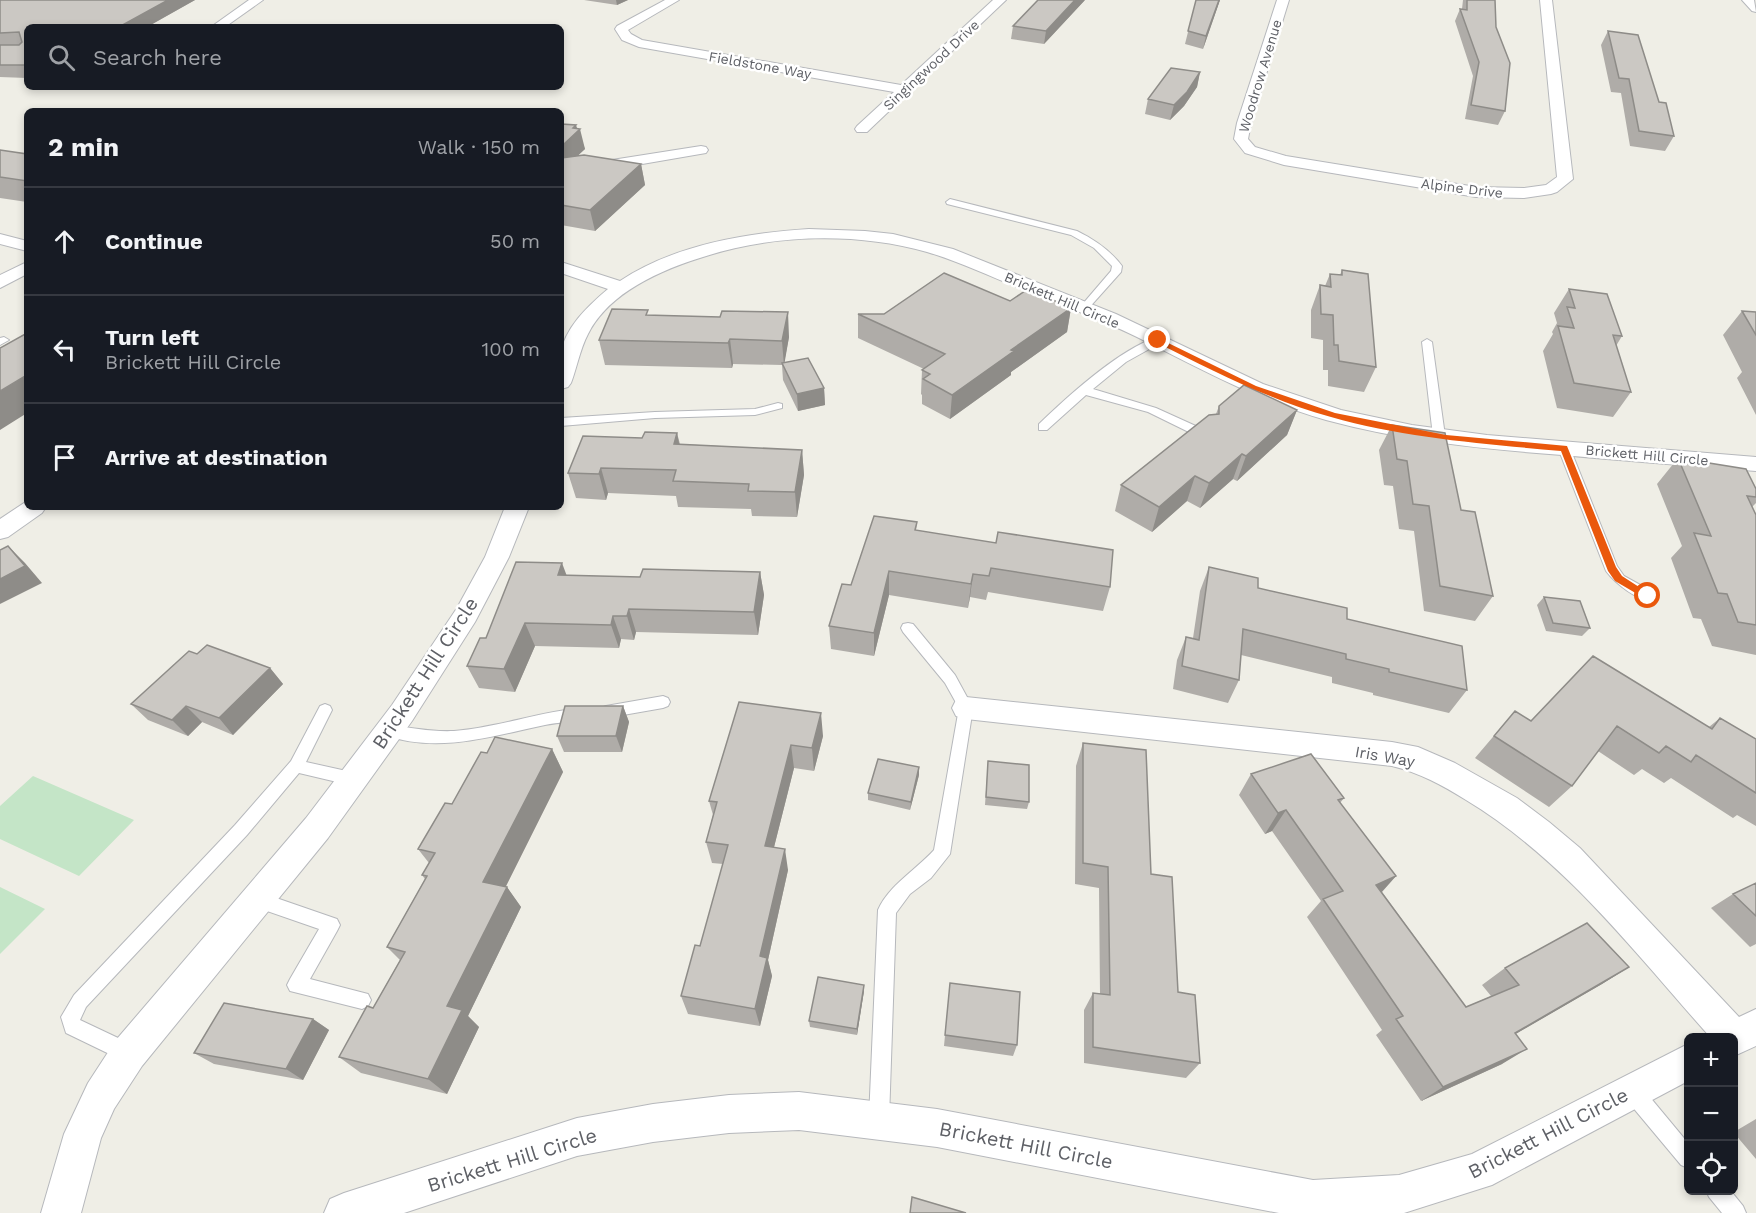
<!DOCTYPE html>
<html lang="en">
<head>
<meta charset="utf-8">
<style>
  body { margin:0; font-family:"Work Sans",sans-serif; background:#20242c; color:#f1f3f6 }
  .controls { position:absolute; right:18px; bottom:18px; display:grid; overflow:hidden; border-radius:9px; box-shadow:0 3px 9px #0003 }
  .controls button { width:54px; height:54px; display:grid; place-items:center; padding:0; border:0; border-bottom:2px solid #363941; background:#171b24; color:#f1f3f6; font:30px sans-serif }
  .stop { position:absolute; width:18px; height:18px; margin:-14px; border:4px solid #ea580c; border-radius:50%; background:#fff }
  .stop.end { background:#ea580c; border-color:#fff; box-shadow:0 2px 6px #0008 }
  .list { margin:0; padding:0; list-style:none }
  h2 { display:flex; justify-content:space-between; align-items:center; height:78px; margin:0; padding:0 24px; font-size:26px }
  h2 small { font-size:20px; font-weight:400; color:#9ea1a6 }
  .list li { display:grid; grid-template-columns:39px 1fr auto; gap:18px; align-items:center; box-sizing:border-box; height:108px; padding:0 24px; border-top:2px solid #363941 }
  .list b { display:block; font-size:22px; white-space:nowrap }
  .list p { margin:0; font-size:20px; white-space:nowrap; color:#9ea1a6 }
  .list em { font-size:20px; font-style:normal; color:#9ea1a6 }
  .icon { flex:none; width:33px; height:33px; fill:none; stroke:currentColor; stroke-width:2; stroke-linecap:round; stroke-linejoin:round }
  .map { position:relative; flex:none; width:1756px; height:1213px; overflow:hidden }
  .search { position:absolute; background:#171b24; box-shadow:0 3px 9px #0003; left:24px; top:24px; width:540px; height:66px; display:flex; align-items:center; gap:15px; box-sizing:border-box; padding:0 21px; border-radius:9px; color:#9ea1a6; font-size:22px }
  .panel { position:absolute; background:#171b24; box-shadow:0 3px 9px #0003; left:24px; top:108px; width:540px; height:402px; border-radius:9px }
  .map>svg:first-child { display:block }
</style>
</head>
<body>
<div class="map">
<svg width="1756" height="1213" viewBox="0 0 1756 1213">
  <rect width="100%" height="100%" fill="#efeee6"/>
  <path fill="#c4e5c7" d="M33,776L134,820L79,876L0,839V806Z
    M0,887L45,909L0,954Z"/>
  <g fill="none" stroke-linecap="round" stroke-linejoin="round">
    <g stroke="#b6b8bc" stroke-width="2">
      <path id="service" d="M950,199L1077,231C1095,240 1110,250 1122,266L1121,272L1087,310H1081V306L1111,271L1112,266L1094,248L1071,235L947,204L946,202Z
        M4,337L9,340L0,345V338Z
        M1158,337L1162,338V342L1126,362L1093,389L1156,408L1209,432V438H1201L1148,412L1086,395L1047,430H1039V424C1067,397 1121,348 1158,337Z
        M1427,339L1432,342L1445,436L1439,440L1433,436L1422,342Z
        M778,403L782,404V408L755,415L655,418L561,426V418L655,412L755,409Z
        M1564,444L1570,448L1617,566L1624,576L1653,592L1655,596L1653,600C1639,603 1614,582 1606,571L1558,448Z
        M908,623L913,624L955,675L973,708L950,854L931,878L910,894L896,913L889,1119L886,1126L879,1129L872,1126L869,1119L878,910C889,885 916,870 934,850L959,708L945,683L903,632L901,628L903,624Z
        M663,696L668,698L670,702L668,706L663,708L606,718L601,716L599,712L601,708L606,706Z
        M325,704L330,706L332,710L306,762L360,774L362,779L360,784L354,786L299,773L247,835L86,1007L80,1020L135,1046L138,1053L135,1060L128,1063L66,1033L61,1017L74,995L235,825L291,761L320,706Z
        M581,708L586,710L588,714L586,718C573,723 558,722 545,725C492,736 438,754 385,735L382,731L385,727L390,725C411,728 433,732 454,731C497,728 538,712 581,708Z
        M256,891L337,919L340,925L337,931L310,979L368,994L371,1000L368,1006L362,1009L290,991L287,985L290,979L319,929L250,905L247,899L250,893Z
        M1632,1081L1639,1084L1688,1143V1168L1681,1165L1625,1098L1622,1091L1625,1084Z
        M1706,1190H1730L1743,1206L1746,1213H1722L1709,1197Z"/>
    </g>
    <g stroke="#b6b8bc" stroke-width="2">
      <path id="minor" d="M249,0H263L225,27H211Z
        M665,0H679L628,30L631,34L642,40L901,85L993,0H1006L867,132H857L855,129L857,126L894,92L639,47L622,40L615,29L617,26Z
        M1277,0H1289L1251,123L1248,139L1255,147L1286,156L1476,187L1524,188L1546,185L1557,177L1540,0H1552L1573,179L1557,192L1551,194L1524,198L1476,197L1284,165L1245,153L1234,139L1237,123Z
        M1742,0H1754L1756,12L1752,11Z
        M701,146L706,147L708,150L706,153L561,178V168Z
        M809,229L865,231L893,234L953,249L1116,314L1263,384L1341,410L1412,425L1487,435L1756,457V471C1691,466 1627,461 1562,455C1483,449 1403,441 1326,420C1258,401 1199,368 1137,337C1098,318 1057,303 1017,287C987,275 958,261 927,252C856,232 774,234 703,257C661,270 609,292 588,334C580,349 577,367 571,383L568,387L561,389C561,378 560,366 561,355C563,329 589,305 608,289L561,273V262L620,281C674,245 745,233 809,229Z
        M0,234L27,241V251L0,244Z
        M27,262V274L0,288V275Z
        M27,501V507H46L42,513L8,537L0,539V519Z
        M505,507H529L509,557L475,622L412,721L328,838L142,1066L114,1109L101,1138L81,1213H41L64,1134L88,1083L116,1040L306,818L392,705L457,608L485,557Z
        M966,697L1392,742L1418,747L1455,763L1517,798L1549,822L1580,848L1739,1017L1756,1009V1046L1734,1056V1038H1711C1635,953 1564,859 1466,800C1442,785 1420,773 1392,766L966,719L956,716L952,708L956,700Z
        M1688,1044V1081L1492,1185L1404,1213H1279L937,1147L799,1130L729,1133L653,1142L577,1156L404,1213H324L330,1199L344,1193L577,1118L653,1104L729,1095L799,1092L937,1109L1313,1180L1399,1175L1472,1154Z"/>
    </g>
    <use href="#service" fill="#fff" fill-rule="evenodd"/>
    <use href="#minor" fill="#fff" fill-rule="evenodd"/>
  </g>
  <path fill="#afaca8" d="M0,0H195L147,27H27V78L0,77Z
    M584,0H628L617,5Z
    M1085,0L1044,44L1011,39L1013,26Z
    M1196,0H1220L1203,49L1185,44Z
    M1463,0H1495L1496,27L1505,111L1498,125L1465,119L1473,76L1455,21L1460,9H1462Z
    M1608,31L1659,102L1674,136L1665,151L1630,146L1621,93L1611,92L1601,45Z
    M1200,72L1197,87L1184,106L1170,120L1145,114L1148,99Z
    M561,124L577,129L585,149L578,155L641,164L645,185L595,231L561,225Z
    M0,150L27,154V202L0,198Z
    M1342,270L1376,367L1364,392L1328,386V370H1323V340L1311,338V310L1320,285L1325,286L1330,274L1340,275Z
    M1569,289L1622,336L1616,346L1631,392L1613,417L1557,408L1543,351L1553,334L1552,332L1557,323L1554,313Z
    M1010,301L1071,308L1067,332L1011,372V375L950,419L922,404V395L921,394L922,370L924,369L858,338V314H884Z
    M1742,311L1756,312V415L1737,378L1742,372L1723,335Z
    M649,315L789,337L784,363L824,388L825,405L798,411L783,380L782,365L733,364L732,368L605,365L599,340Z
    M1219,406L1297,410L1287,435L1237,481L1233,479L1200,508L1187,501L1152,532L1115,511L1121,485L1216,414Z
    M1392,425L1461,510L1493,596L1475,621L1424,611L1414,531L1399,529L1393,486L1384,485L1379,450Z
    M677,433L680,444L802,450L804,475L797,517L752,516L751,509L678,507L676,496L608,493L606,500L576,498L568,473L642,438Z
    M1678,458L1756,489V503L1752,507L1756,515V655L1712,646L1701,619L1693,618L1671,558L1682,546L1657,484Z
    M917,522L916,530L1110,587L1103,611L988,592L986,600L970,597L968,608L889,595L874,656L831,649L829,626L851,585Z
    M1209,567L1258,588L1347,619L1467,690L1449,713L1373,695V693L1332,683V677L1241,655L1239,680L1228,703L1173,689L1177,660L1186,637L1193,638L1200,591Z
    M760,572L764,595L758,635L636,632L634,640L621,639L619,648L535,646L515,692L479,688L467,666L486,638L567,576L640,577Z
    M1544,597L1590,628L1582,636L1546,631L1537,605Z
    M197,654L270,668L283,684L233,735L202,722L188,736L148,720L131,704Z
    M739,702L823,736L814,771L794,768L774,847L788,870L768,960L772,976L760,1026L688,1014L681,996L700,946L723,864L712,863L706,842L713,815L709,801Z
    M623,706L629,722L622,752H564L557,736Z
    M1515,711L1531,721L1709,727L1720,718L1756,739V826L1737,815L1733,818L1671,778L1664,783L1642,769L1634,775L1598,751L1572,786L1549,807L1475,758Z
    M1083,743L1151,874L1178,992L1200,1063L1186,1078L1084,1063V1010L1093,993L1100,994L1099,888L1075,884L1076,766Z
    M552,749L563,772L506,886L521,907L468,1016L479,1027L447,1094L361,1073L339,1057L373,1008L400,960L387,947L425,879L422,875L429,863L418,849L452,804L487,753Z
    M988,761L1029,802L1027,809L985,805Z
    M1251,774L1344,798L1340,803L1396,876L1382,892L1466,1007L1491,996L1482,985L1505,968L1629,967L1602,984L1515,1034L1502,1064L1421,1101L1376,1035L1382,1030L1307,917L1321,901L1272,831L1265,834L1239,795Z
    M919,775L910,810L868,800V793Z
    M1756,883V944L1750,947L1711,908L1733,894Z
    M950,983L1017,1045L1013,1056L944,1046Z
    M864,991L857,1035L810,1027L809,1021Z
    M313,1019L329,1030L303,1080L214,1064L194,1053Z
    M1756,1119V1159L1734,1133V1132Z"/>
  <path fill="#8e8c88" d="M168,0H195L147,27H119Z
    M616,0H628L617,5Z
    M1075,0H1085L1044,44L1046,31Z
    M1219,0H1220L1203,49L1206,36Z
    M1200,72L1197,87L1184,106L1170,120L1174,105Z
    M576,125L578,131L580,129L585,149L569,164L561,166V144Z
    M641,164L645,185L595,231L590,210Z
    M1071,308L1067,332L1011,372V375L950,419L952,395L1011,350Z
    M788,312L789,337L784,366L782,341Z
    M730,339L733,364L732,368L728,343Z
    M27,375V413L0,430V391Z
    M824,388L825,405L798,411L797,394Z
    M1297,410L1287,435L1237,481L1246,456Z
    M677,433L682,458L674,444Z
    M802,450L804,475L797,517L795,492Z
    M1242,454L1233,479L1200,508L1209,483Z
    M601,468L608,493L606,500L599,474Z
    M1195,476L1187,501L1152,532L1159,507Z
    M8,546L25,563L42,583L0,604V579Z
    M562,563L571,587L558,575Z
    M889,571V595L874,656V633Z
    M760,572L764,595L758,635L754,612Z
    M973,574L970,597L968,608L971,584Z
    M629,609L636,632L634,640L627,616Z
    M613,616L621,639L619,648L611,625Z
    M525,623L535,646L515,692L504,669Z
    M270,668L283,684L233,735L219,718Z
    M186,706L202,722L188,736L172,720Z
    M623,706L629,722L622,752L616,736Z
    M821,713L823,736L814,771L812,748Z
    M791,745L794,768L769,867L765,846Z
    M552,749L563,772L498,902L483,882Z
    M919,767V775L910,810L911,802Z
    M1286,810L1272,831L1265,834L1278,813Z
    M785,849L788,870L768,960L772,976L760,1026L755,1009L760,956Z
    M1396,876L1378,896L1376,885Z
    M507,887L521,907L468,1016L479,1027L447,1094L428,1079L447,1006Z
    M1629,967L1602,984L1490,1049L1515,1033Z
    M864,985V991L857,1035V1029Z
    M313,1019L329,1030L303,1080L286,1069Z
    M1527,1049L1502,1064L1421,1101L1443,1087Z"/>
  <path fill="#cbc8c3" stroke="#8e8c88" stroke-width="1.5" d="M0,0H168L119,27H27V65H0V45H19L22,42L19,32L0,33Z
    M1038,0H1075L1046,31L1013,26Z
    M1196,0H1219L1206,36L1188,31Z
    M1467,0H1495L1496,27L1510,63L1505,111L1471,105L1479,62L1460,9L1467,10Z
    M1608,31L1638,35L1659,102L1666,103L1674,136L1639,131L1629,79L1619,78Z
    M1171,68L1200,72L1187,92L1174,105L1148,99Z
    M561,124L576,125L573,128L580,129L564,144H561Z
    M0,150L27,154V181L0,177Z
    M584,155L641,164L590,210L561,205V158Z
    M1342,270L1368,274L1376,367L1339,361L1338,345H1334L1333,315L1321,314L1320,285L1331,287L1330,274L1342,275Z
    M944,273L1010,301L1028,289L1071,308L1011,350L1014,351L952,395L923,379L930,374L922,370L945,354L858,314H884Z
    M1569,289L1607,294L1622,336L1613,335L1631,392L1574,383L1558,326L1574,328L1567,307L1575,308Z
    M612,309L648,310L646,315L720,317L722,311L788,312L782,341L730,339L728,343L599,340Z
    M1742,311L1756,312V335Z
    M27,333V375L0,391V348Z
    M808,358L824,388L797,394L782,363Z
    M1244,385L1297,410L1246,456L1242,454L1209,483L1195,476L1159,507L1121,485L1209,415L1219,414V406Z
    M1392,425L1445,433L1461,510L1475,512L1493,596L1440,586L1429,506L1413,504L1407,461L1397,459Z
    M645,432L677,433L674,444L802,450L795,492L748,491L749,484L673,481L676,470L601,468L599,474L568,473L583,436L642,438Z
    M1678,458L1746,469L1756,489V497L1747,496L1756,515V625L1738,622L1727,594L1718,593L1694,533L1711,536Z
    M874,516L917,522L915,530L996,543L998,532L1113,550L1110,587L991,568L989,576L973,574L971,584L889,571L874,633L829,626L842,584L851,585Z
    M8,546L25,566L0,579V550Z
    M516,562L562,563L558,575L640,577L643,569L760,572L754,612L629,609L627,616H613L611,625L525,623L504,669L467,666L480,638H486Z
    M1209,567L1258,578V588L1347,608V619L1462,646L1467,690L1389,672V669L1346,659V654L1243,629L1239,680L1182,666L1186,637L1199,640Z
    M1544,597L1580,601L1590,628L1553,623Z
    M207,645L270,668L219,718L186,706L172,720L131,704L189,651L197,654Z
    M1593,656L1712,729L1720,718L1756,739V793L1696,755L1691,762L1666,746L1659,753L1617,726L1572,786L1494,736L1515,711L1531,721Z
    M739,702L821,713L812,748L791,745L765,846L785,849L760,956L767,958L755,1009L681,996L695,945L700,946L728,845L706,842L717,802L709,801Z
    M565,706H623L616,736H557Z
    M495,737L552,749L483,882L507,887L447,1006L462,1010L428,1079L339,1057L367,1006L373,1008L405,952L387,947L427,876L422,875L435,853L418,849L445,803L452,804L481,752L487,753Z
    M1083,743L1146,750L1151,874L1172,877L1178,992L1195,995L1200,1063L1093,1047V993L1110,995L1108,867L1083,863Z
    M1311,754L1344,798L1338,800L1396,876L1376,885L1466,1007L1519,985L1505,968L1587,923L1629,967L1515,1033L1527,1049L1443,1087L1396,1019L1403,1016L1323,899L1343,891L1286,810L1278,813L1251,774Z
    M878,759L919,767L911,802L868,793Z
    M988,761L1029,765V802L986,797Z
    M1756,883V916L1733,894Z
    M818,977L864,985L857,1029L809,1021Z
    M950,983L1020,992L1017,1045L945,1035Z
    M224,1003L313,1019L286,1069L194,1053Z
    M912,1197L966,1213H910Z"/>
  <path fill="#ea580c" d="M1158,338L1256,386L1335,413L1446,435L1567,446L1616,567L1622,576L1653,596L1648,599L1644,598L1615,581L1608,571L1561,451C1485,444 1404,438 1331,417C1269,400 1212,370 1155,342Z"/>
  <g text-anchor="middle" stroke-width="5" stroke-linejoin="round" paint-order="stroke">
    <g font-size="14" fill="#5e6066" stroke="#fff">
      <text transform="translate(760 65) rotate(10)" y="5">Fieldstone Way</text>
      <text transform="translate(931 65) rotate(-43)" y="5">Singingwood Drive</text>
      <text transform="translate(1260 76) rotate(-73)" y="5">Woodrow Avenue</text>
      <text transform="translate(1462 188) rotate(7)" y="5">Alpine Drive</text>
      <text transform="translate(1062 300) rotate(23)" y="5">Brickett Hill Circle</text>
      <text transform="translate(1647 455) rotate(5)" y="5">Brickett Hill Circle</text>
    </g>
    <g font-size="16" fill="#5e6066" stroke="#fff">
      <text transform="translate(1385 756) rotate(10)" y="6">Iris Way</text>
    </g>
    <g font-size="20" fill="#5e6066" stroke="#fff">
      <text transform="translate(425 673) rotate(-57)" y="7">Brickett Hill Circle</text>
      <text transform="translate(1548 1133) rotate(-27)" y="7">Brickett Hill Circle</text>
      <text transform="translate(1026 1145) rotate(11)" y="7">Brickett Hill Circle</text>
      <text transform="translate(512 1160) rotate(-17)" y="7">Brickett Hill Circle</text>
    </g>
  </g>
</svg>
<div class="controls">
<button>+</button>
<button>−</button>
<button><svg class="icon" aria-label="locate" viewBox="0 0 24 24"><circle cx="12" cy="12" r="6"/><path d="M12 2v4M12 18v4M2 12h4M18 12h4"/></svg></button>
</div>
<div class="stop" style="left:1648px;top:596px"></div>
<div class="stop end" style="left:1158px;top:340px"></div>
<div class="search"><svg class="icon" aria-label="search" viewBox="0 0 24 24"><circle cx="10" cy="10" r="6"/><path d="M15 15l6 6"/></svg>Search here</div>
<section class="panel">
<h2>2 min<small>Walk · 150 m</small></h2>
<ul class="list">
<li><svg class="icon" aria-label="ahead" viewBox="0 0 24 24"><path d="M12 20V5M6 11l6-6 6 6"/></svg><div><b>Continue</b></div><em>50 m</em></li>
<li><svg class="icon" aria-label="left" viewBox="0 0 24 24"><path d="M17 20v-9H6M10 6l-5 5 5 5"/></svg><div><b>Turn left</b><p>Brickett Hill Circle</p></div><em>100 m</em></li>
<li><svg class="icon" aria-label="arrive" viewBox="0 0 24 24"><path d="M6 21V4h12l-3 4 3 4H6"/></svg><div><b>Arrive at destination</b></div></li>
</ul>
</section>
</div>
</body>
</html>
